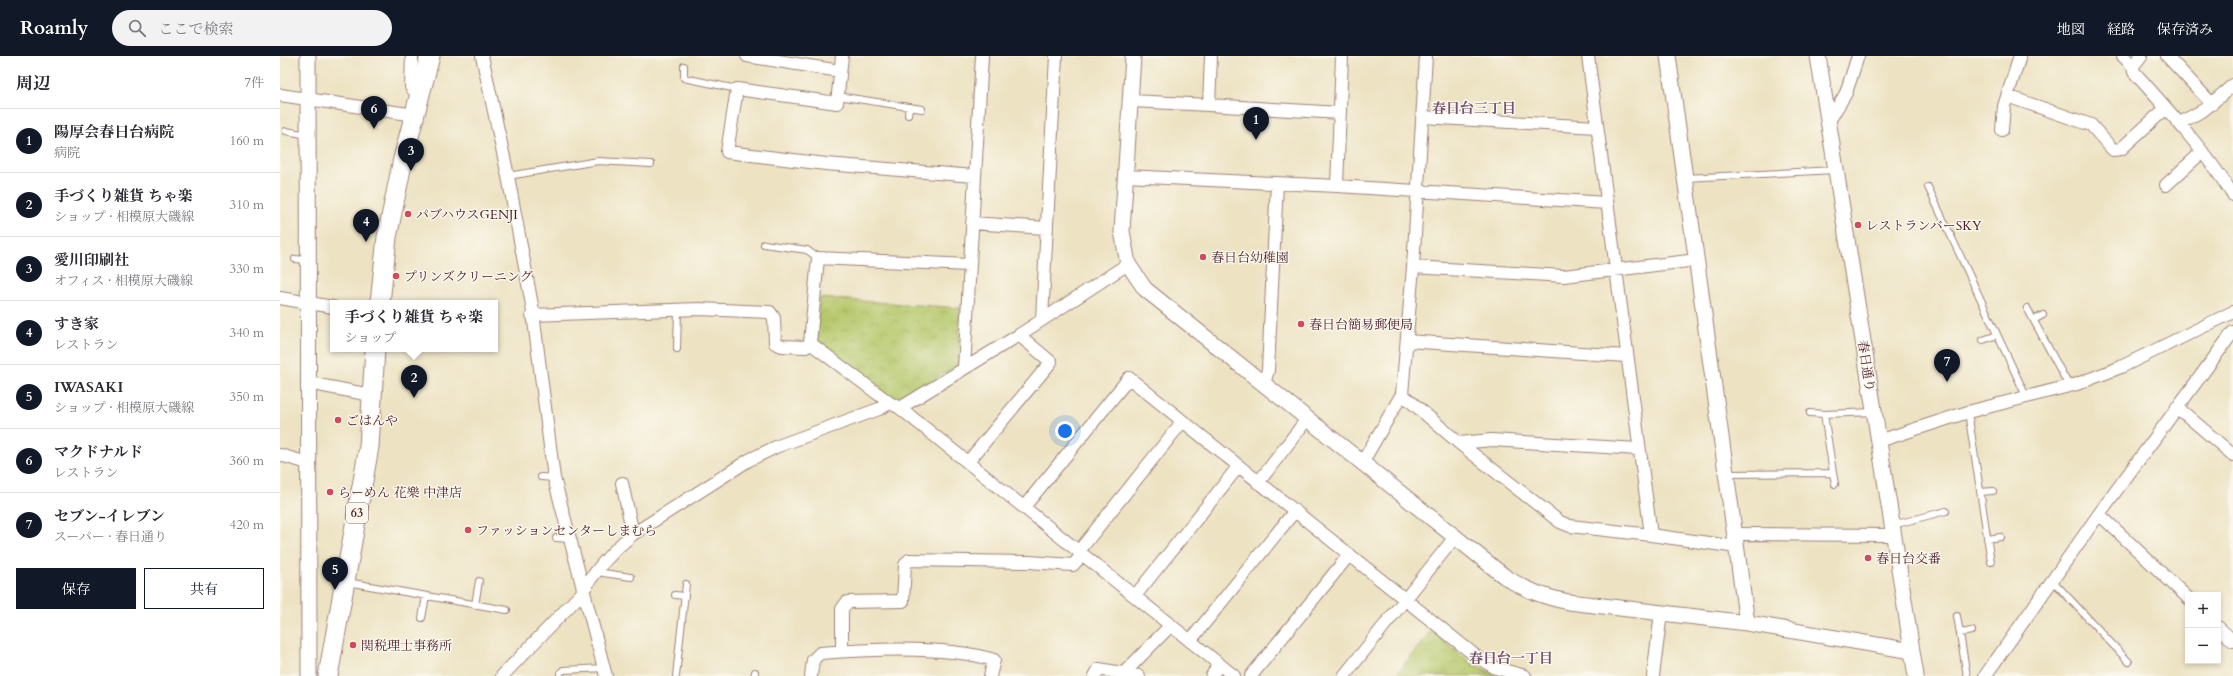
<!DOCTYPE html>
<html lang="ja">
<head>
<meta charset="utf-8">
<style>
  body { margin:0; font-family:Cardo,"Noto Serif JP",serif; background:#f2f2f3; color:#2b2b33 }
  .controls { position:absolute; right:12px; bottom:12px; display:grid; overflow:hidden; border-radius:0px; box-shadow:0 2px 6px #0003 }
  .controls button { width:36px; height:36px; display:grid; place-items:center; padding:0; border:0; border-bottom:1px solid #e1e1e2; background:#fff; color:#2b2b33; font:20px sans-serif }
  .you { position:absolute; left:785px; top:375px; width:14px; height:14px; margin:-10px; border:3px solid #fff; border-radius:50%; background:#1a73e8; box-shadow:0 0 0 6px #1a73e833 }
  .badge { display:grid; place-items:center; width:26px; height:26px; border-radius:50%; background:#111827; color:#fff; font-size:13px; font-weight:700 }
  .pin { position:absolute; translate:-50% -33px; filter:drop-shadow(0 1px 2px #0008) }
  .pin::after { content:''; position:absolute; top:21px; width:14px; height:12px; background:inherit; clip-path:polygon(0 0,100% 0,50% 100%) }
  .popup { position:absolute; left:50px; top:244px; width:168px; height:52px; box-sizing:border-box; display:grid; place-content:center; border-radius:0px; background:#fff; filter:drop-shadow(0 1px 3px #0005); font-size:13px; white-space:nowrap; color:#7c7c81 }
  .popup b { font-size:15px; color:#2b2b33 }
  .popup::after { content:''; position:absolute; left:50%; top:100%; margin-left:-8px; border:8px solid transparent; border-top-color:#fff }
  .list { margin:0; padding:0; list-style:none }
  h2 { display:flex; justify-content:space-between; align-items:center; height:52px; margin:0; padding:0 16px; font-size:17px }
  h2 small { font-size:13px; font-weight:400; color:#7c7c81 }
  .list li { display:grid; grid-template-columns:26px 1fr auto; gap:12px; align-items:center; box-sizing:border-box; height:64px; padding:0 16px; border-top:1px solid #e1e1e2 }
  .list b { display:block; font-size:15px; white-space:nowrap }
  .list p { margin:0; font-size:13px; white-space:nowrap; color:#7c7c81 }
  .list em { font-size:13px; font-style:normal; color:#7c7c81 }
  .actions { display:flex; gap:8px; padding:12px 16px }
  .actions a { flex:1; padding:9px 0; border:1px solid #111827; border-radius:0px; text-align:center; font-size:14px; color:#111827 }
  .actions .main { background:#111827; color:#fff }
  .icon { flex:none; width:22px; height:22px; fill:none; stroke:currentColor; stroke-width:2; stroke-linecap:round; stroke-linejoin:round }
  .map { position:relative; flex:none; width:1953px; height:620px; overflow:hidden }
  header { display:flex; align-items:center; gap:24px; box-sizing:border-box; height:56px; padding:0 20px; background:#111827; color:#fff }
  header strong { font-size:19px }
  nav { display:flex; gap:22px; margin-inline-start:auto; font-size:14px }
  .search { width:280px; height:36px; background:#f2f2f3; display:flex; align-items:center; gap:10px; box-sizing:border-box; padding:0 14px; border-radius:22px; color:#7c7c81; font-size:15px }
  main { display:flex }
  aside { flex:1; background:#fff }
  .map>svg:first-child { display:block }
</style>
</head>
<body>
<header>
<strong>Roamly</strong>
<div class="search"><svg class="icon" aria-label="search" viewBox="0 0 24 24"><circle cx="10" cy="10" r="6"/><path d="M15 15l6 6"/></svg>ここで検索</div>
<nav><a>地図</a><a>経路</a><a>保存済み</a></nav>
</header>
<main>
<aside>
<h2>周辺<small>7件</small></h2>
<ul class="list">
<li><span class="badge">1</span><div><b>陽厚会春日台病院</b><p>病院</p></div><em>160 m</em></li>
<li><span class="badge">2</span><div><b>手づくり雑貨 ちゃ楽</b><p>ショップ · 相模原大磯線</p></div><em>310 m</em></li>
<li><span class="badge">3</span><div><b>愛川印刷社</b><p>オフィス · 相模原大磯線</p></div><em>330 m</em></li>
<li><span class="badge">4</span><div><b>すき家</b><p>レストラン</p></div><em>340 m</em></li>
<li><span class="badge">5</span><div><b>IWASAKI</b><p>ショップ · 相模原大磯線</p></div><em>350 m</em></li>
<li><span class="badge">6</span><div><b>マクドナルド</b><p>レストラン</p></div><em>360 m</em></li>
<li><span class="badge">7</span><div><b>セブン-イレブン</b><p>スーパー · 春日通り</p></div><em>420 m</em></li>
</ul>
<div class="actions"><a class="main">保存</a><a>共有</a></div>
</aside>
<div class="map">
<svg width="1953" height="620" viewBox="0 0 1953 620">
  <defs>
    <pattern id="park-crowns" width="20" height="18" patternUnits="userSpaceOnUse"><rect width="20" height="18" fill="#b5c86b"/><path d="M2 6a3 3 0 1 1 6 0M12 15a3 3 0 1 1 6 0" fill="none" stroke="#9dab5d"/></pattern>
  </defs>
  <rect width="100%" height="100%" fill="#fbf7ec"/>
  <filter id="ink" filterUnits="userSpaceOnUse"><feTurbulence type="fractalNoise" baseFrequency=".025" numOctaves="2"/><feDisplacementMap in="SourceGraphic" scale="8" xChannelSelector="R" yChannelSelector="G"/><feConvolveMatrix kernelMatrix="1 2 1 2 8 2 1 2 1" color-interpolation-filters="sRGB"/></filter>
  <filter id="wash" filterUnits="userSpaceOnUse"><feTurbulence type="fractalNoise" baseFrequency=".012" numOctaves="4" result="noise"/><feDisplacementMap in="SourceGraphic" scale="16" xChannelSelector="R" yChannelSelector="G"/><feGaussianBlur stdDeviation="0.9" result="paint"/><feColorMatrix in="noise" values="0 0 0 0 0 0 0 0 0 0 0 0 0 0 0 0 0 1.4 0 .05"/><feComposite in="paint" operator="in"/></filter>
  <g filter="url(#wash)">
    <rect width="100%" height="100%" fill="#ede3c3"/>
    <path fill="url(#park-crowns)" stroke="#80744b" d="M539,242L680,252L679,308L617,347L537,284Z
      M1151,575L1191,607L1218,620H1115Z"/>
  </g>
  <g filter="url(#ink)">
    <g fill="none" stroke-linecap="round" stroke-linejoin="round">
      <g stroke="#9c8177" stroke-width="8">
        <path id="service" d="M404,10V22L457,33
          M558,40L642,53
          M628,59L629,51
          M6,75L28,79
          M228,120L318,105L371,108
          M1405,122L1555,114
          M1648,131L1746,340
          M484,188L527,194L538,202
          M15,203L27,204
          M1747,252L1789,330
          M1754,264L1763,259
          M1703,284L1717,279
          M397,293L398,253
          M1688,356L1711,506
          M1530,357L1544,358
          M1553,417L1555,428
          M1447,418L1553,417L1544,358L1594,356
          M261,421L274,422
          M1700,436L1713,435
          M1613,469L1666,455
          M276,482L290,483
          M1707,483L1721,481
          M319,514L323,517L351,521
          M1773,525L1849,606
          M67,526L227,554
          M395,539L405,540
          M195,549L199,525
          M1677,560L1687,620
          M142,562L146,540
          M1680,577L1692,575
          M280,620V617L283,614L325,612
          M396,620L406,528
          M474,620L475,616"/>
      </g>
      <g stroke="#9c8177" stroke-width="14">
        <path id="minor" d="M132,0L131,31L139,41
          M202,0L228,120L252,249L274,422L326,620
          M467,0L560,15
          M562,0L557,47L457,33L447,96L546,108L694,120
          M1062,0L1057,130L1327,147
          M1308,0L1371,479L1457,491
          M1843,0L1853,10L1854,16C1889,55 1925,95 1953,139
          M1887,0L1932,48
          M1853,10L1861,0
          M0,39L135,59
          M1727,40L1811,69L1833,94L1841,93L1886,52
          M852,45L929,49L931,0
          M929,49L1060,57
          M1142,61L1317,71
          M1548,67L1566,37L1578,0
          M1900,67L1925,53L1953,29
          M1722,74L1724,50L1740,0
          M845,120L1057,130
          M1886,129L1922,96
          M692,167L766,172
          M1133,211L1284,220L1417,204
          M0,242L53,251
          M252,259L418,253L490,256L494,262L495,287L502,290L526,291L530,287
          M762,263L776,0
          M1127,285L1346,300
          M684,312L702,0
          M28,327L91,339
          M984,328L988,314L997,127
          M1122,338L1179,387L1280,466L1290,470L1371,479
          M610,347L530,287L538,202L689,209
          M1897,351L1953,399
          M620,352L954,620
          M1599,385L1688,356L1797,328L1841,311L1953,256
          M1179,387L1212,384L1358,393
          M0,399L28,407
          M688,406L771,306L739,279
          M1082,407L1122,338L1133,211L1146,0
          M342,427L353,478
          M978,427L1027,363
          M744,451L849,322L1197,601L1216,612L1245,620
          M1819,458L1908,542
          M1455,478L1614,479
          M799,495L902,366
          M855,540L958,411
          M1938,571L1953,585
          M910,585L1014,456
          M562,595V553L567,546L623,545L625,509L629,504L749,506L793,509L803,498
          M845,616L891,569
          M222,620L301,538C314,516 333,494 353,478L469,404L498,390L599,353L610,347L620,352L739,279L848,208
          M531,620L533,604L540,597C590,593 666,589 714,604L710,620
          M815,620L819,613L859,620
          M932,620L938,608
          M971,620L1069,499
          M1064,620L1175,481
          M1373,620L1381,557
          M1705,620L1819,458L1953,276"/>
      </g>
      <g stroke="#9c8177" stroke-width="17">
        <path id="tertiary" d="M28,0L29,620
          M853,0L842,175L848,208L865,233L1224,520C1245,534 1264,541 1289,546L1467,567L1632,595
          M1388,0L1467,567
          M1538,0L1636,620"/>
      </g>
      <g stroke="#9c8177" stroke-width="21">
        <path id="primary" d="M100,247L107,181L123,103L150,0
          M48,620L89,391L95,293"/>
      </g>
      <use href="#service" stroke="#fff" stroke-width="6"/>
      <use href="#minor" stroke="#fff" stroke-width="12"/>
      <use href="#tertiary" stroke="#fff" stroke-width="15"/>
      <use href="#primary" stroke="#fff" stroke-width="19"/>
    </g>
  </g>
  <g fill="#d1495b" stroke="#fbf7ec" stroke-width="1.5">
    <circle cx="128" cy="158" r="4"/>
    <circle cx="1578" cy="169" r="4"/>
    <circle cx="923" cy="201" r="4"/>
    <circle cx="116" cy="220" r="4"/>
    <circle cx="1021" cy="268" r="4"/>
    <circle cx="58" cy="364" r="4"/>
    <circle cx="50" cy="436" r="4"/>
    <circle cx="188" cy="474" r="4"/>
    <circle cx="1588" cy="502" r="4"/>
    <circle cx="73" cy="589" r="4"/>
  </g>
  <g text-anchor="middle" stroke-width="3" stroke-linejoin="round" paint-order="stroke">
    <rect fill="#fbf7ec" stroke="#7f6065" stroke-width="1" x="66" y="447" width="22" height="20" rx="3"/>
    <g font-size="12" font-weight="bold" fill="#4a1f2b">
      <text x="77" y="461">63</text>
    </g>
    <g font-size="13" fill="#4a1f2b" stroke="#fbf7ec" text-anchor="start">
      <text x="136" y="163">パブハウスGENJI</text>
      <text x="1586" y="174">レストランバーSKY</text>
      <text x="931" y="206">春日台幼稚園</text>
      <text x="124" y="225">プリンズクリーニング</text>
      <text x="1029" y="273">春日台簡易郵便局</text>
      <text x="66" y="369">ごはんや</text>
      <text x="58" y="441">らーめん 花樂 中津店</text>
      <text x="196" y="479">ファッションセンターしまむら</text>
      <text x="1596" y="507">春日台交番</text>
      <text x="81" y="594">関税理士事務所</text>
    </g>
    <g font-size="13" fill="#4a1f2b" stroke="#fbf7ec">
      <text transform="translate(1587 310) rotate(81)" y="5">春日通り</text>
    </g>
    <g font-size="14" font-weight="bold" fill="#765373" stroke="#fbf7ec">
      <text x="1194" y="57">春日台三丁目</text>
      <text x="1231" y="607">春日台一丁目</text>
    </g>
  </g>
</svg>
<div class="controls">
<button>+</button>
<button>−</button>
</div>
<div class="you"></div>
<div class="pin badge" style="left:976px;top:84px">1</div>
<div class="pin badge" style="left:134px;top:342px">2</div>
<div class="popup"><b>手づくり雑貨 ちゃ楽</b>ショップ</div>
<div class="pin badge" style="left:131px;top:115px">3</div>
<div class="pin badge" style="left:86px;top:186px">4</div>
<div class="pin badge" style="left:55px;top:534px">5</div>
<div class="pin badge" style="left:94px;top:73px">6</div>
<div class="pin badge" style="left:1667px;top:326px">7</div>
</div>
</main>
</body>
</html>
